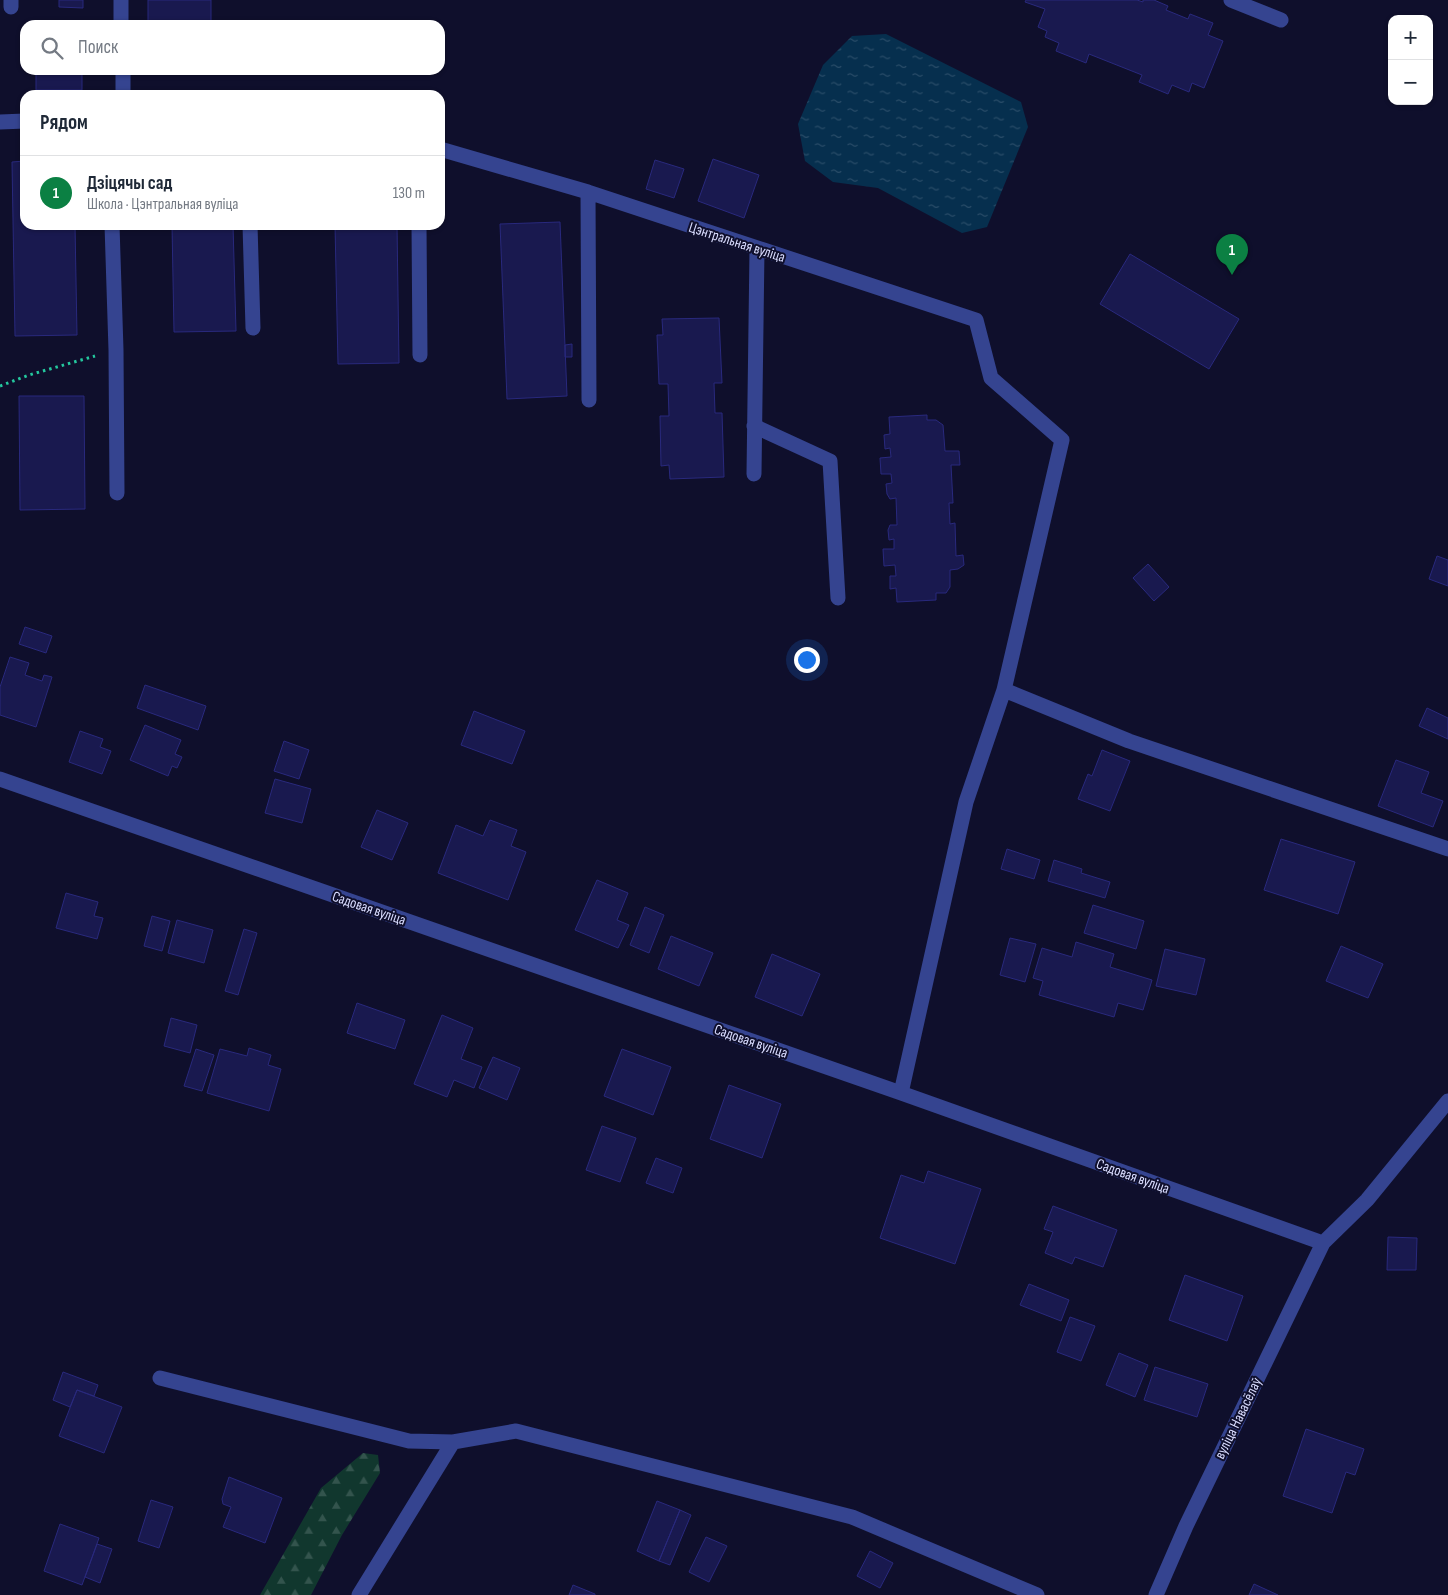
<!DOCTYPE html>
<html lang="ru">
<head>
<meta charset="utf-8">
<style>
  body { margin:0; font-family:"Sofia Sans Condensed",sans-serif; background:#f2f2f3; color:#1f2937 }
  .controls { position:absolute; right:15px; top:15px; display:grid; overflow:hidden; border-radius:10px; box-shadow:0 1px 4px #0004 }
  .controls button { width:45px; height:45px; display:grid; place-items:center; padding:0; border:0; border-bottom:1px solid #e0e1e3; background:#fff; color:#1f2937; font:25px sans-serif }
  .you { position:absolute; left:806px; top:659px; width:18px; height:18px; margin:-12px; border:4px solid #fff; border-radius:50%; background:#1a73e8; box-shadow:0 0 0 8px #1a73e833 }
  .badge { display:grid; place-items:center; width:32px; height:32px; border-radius:50%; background:#0b8043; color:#fff; font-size:16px; font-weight:700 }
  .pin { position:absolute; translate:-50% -41px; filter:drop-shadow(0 1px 2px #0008) }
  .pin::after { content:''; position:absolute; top:26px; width:18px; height:15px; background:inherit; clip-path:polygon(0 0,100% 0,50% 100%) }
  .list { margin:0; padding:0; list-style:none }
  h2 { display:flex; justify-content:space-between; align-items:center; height:65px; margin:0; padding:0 20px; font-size:21px }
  h2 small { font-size:16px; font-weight:400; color:#747a83 }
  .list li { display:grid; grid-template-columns:32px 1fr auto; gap:15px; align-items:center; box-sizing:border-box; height:75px; padding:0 20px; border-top:1px solid #e0e1e3 }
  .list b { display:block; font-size:19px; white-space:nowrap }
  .list p { margin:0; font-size:16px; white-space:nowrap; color:#747a83 }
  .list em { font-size:16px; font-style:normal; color:#747a83 }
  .icon { flex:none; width:28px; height:28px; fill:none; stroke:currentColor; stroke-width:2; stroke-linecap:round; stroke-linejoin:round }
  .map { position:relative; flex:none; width:1448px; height:1595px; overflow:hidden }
  .search { position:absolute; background:#fff; box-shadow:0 1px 4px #0004; left:20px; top:20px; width:425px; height:55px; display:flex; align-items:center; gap:12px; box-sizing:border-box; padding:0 18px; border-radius:15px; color:#747a83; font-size:19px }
  .panel { position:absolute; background:#fff; box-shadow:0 1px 4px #0004; left:20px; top:90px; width:425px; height:140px; border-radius:15px }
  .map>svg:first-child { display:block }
</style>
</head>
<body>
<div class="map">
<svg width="1448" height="1595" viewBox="0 0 1448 1595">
  <defs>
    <pattern id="forest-firs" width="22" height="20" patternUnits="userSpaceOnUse" patternTransform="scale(1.25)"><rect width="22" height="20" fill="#11372e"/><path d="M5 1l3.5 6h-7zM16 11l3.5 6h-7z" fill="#33544d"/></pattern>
    <pattern id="water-ripples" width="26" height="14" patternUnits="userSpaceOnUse" patternTransform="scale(1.25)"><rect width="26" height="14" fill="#062f4e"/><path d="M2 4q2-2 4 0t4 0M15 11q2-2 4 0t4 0" fill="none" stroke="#2a4d69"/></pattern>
  </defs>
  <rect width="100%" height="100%" fill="#0f0f2c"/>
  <path fill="url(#forest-firs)" d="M363,1453L378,1455L380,1473L342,1535L311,1595H260L321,1488Z"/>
  <path fill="url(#water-ripples)" d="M886,34L1021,102L1028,127L987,227L962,233L878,188L833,182L805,161L798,124L823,65L852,36Z"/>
  <path fill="#19194f" stroke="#29297d" d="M59,0H83V8L59,7Z
    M148,0H211V21H148Z
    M1026,0H1137L1143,2V0H1154L1168,6L1166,10L1188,19L1190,14L1213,23L1208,35L1223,41L1204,88L1192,83L1189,92L1172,85L1168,94L1139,82L1142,75L1089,54L1086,63L1056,51L1059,43L1045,37L1047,31L1038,27L1045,9L1025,2Z
    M36,70H82V90H36Z
    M713,159L759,175L744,218L698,201Z
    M655,160L684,169L674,198L646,189Z
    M25,161V225H75L77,335L15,336L12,162Z
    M560,222L567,396L507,399L500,224Z
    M172,225H233L236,331L174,332Z
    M335,225H397L399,363L338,364Z
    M1130,254L1239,319L1209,369L1100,304Z
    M719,318L722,383H714L715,413H722L724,477L670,479L669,465L661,466L660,416H669L668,384H659L657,335H663L662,319Z
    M572,344V357H565V345Z
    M19,396H84L85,509L20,510Z
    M927,415V420H936L943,425L945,451H959L960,465H951L953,503H949L950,524L955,523L956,556L963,555L964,565L958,569L950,570V587L946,593H936V600L897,602L896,588L890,589V576H896L895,565L884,566L883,549H894V539L889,540L888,530L890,525H897L896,498L890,499L887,494L886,484L892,483L891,474H881L880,458L891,457L890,448L885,449L884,435L890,434L889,417Z
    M1437,556L1448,560V586L1429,579Z
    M1148,564L1169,587L1154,601L1133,578Z
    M25,627L52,636L46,653L19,644Z
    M10,657L29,663L25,675L42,681L44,675L52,677L36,727L0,715V687Z
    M145,685L206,706L198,730L137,708Z
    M1427,708L1448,718V739L1419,726Z
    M474,711L525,731L512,764L461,745Z
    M145,725L181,740L175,754L182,757L177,768L172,766L168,776L130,760Z
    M80,731L103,739L100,747L111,751L102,774L69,762Z
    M284,741L309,750L299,779L274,771Z
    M1102,750L1130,761L1110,811L1078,799L1088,774L1092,776Z
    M1396,760L1429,772L1421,793L1443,801L1433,827L1378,806Z
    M275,779L311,789L302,823L265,813Z
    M377,810L408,823L392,860L361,847Z
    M490,820L517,830L511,846L526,852L508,900L438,873L456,825L483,836Z
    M1281,839L1355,862L1338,914L1264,890Z
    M1007,849L1040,860L1034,879L1001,869Z
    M1054,860L1082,869L1081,873L1110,882L1105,898L1048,881Z
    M597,880L628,893L617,920L629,925L618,948L575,930Z
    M66,893L98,902L94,916L103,918L97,939L56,928Z
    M1093,905L1144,921L1136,949L1084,933Z
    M645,907L664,915L649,953L630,945Z
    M152,916L170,921L162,951L144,946Z
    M177,920L213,930L204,963L168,953Z
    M244,929L257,933L238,995L225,991Z
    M671,936L713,953L699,986L658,969Z
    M1010,938L1036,944L1025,982L1000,975Z
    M1076,942L1114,954L1110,967L1152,980L1143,1010L1118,1003L1114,1017L1039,995L1043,981L1033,978L1042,948L1072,957Z
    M1341,946L1383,964L1368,998L1326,981Z
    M1165,949L1205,959L1196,995L1156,986Z
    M772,954L820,974L802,1016L755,997Z
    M357,1003L405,1020L395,1049L347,1033Z
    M442,1015L473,1028L461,1059L482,1067L474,1088L454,1080L447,1097L414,1084Z
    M171,1018L197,1025L190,1053L164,1046Z
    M249,1048L271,1055L268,1065L281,1069L269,1111L207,1093L220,1049L247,1056Z
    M196,1049L214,1055L202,1091L184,1086Z
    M622,1049L671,1067L653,1115L604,1096Z
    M493,1057L520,1068L507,1100L479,1088Z
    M729,1085L781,1104L762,1158L710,1139Z
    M602,1126L636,1138L620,1182L586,1170Z
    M656,1158L682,1168L673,1193L646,1183Z
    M928,1171L981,1189L955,1264L880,1238L901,1175L924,1183Z
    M1053,1206L1117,1230L1103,1267L1075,1257L1072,1264L1045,1253L1053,1232L1044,1229Z
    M1388,1237L1417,1238L1416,1270H1387Z
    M1185,1275L1243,1296L1227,1341L1169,1320Z
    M1029,1284L1069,1300L1061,1321L1020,1305Z
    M1070,1317L1095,1326L1081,1361L1057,1352Z
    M1119,1353L1148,1365L1135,1397L1106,1385Z
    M1155,1367L1208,1384L1197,1417L1144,1400Z
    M63,1372L98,1385L94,1396L77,1390L70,1407L53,1400Z
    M77,1390L122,1407L104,1453L59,1436Z
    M1306,1429L1364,1449L1355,1475L1346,1472L1332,1513L1283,1496Z
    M229,1477L282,1498L265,1543L223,1527L231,1507L223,1504L222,1499Z
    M151,1500L173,1507L159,1548L138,1541Z
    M657,1501L680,1510L659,1561L637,1551Z
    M680,1510L691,1515L670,1565L659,1561Z
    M60,1524L99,1538L82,1585L44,1571Z
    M706,1537L727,1546L709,1582L689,1572Z
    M97,1544L112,1549L100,1583L85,1577Z
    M870,1551L893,1563L880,1588L857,1576Z
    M1254,1584L1278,1595H1249Z
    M573,1585L595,1594V1595H569Z"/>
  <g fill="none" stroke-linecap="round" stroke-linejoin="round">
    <path stroke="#24c89e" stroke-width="3" stroke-dasharray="2.5 4" stroke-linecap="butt" d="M0,386L29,375L95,356"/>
    <path stroke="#354490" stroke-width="15" d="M11,0V7
      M121,0V25
      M1231,0L1281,20
      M123,70V95
      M0,122L25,121
      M440,149L588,192L976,320L991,378L1062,440L1004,690L1129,741L1448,849
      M588,192L589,400
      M112,225L116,350L117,493
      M250,225L253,328
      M419,225L420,355
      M754,426L830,461L838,598
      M754,474L757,249
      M0,779L901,1093L1323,1243L1367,1200L1448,1101
      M901,1093L966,802L1004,690
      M160,1378L409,1441L453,1442L516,1431L852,1517L1037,1595
      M359,1595L453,1442
      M1156,1595L1186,1526L1323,1243"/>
  </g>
  <g text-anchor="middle" stroke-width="4" stroke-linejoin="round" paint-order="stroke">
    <g font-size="15" fill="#daddff" stroke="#0f0f2c">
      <text transform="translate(737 242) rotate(18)" y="5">Цэнтральная вуліца</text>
      <text transform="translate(369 908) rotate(19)" y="5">Садовая вуліца</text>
      <text transform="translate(751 1041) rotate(19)" y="5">Садовая вуліца</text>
      <text transform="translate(1133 1176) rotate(20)" y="5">Садовая вуліца</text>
      <text transform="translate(1238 1418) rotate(-64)" y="5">вуліца Навасёлаў</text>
    </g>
  </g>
</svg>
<div class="controls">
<button>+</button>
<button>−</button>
</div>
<div class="you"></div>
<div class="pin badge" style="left:1232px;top:275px">1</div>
<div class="search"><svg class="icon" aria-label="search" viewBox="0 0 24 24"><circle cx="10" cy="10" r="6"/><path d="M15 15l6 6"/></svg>Поиск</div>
<section class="panel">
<h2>Рядом<small></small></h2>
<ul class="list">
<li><span class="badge">1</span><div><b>Дзіцячы сад</b><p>Школа · Цэнтральная вуліца</p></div><em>130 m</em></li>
</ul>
</section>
</div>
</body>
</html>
